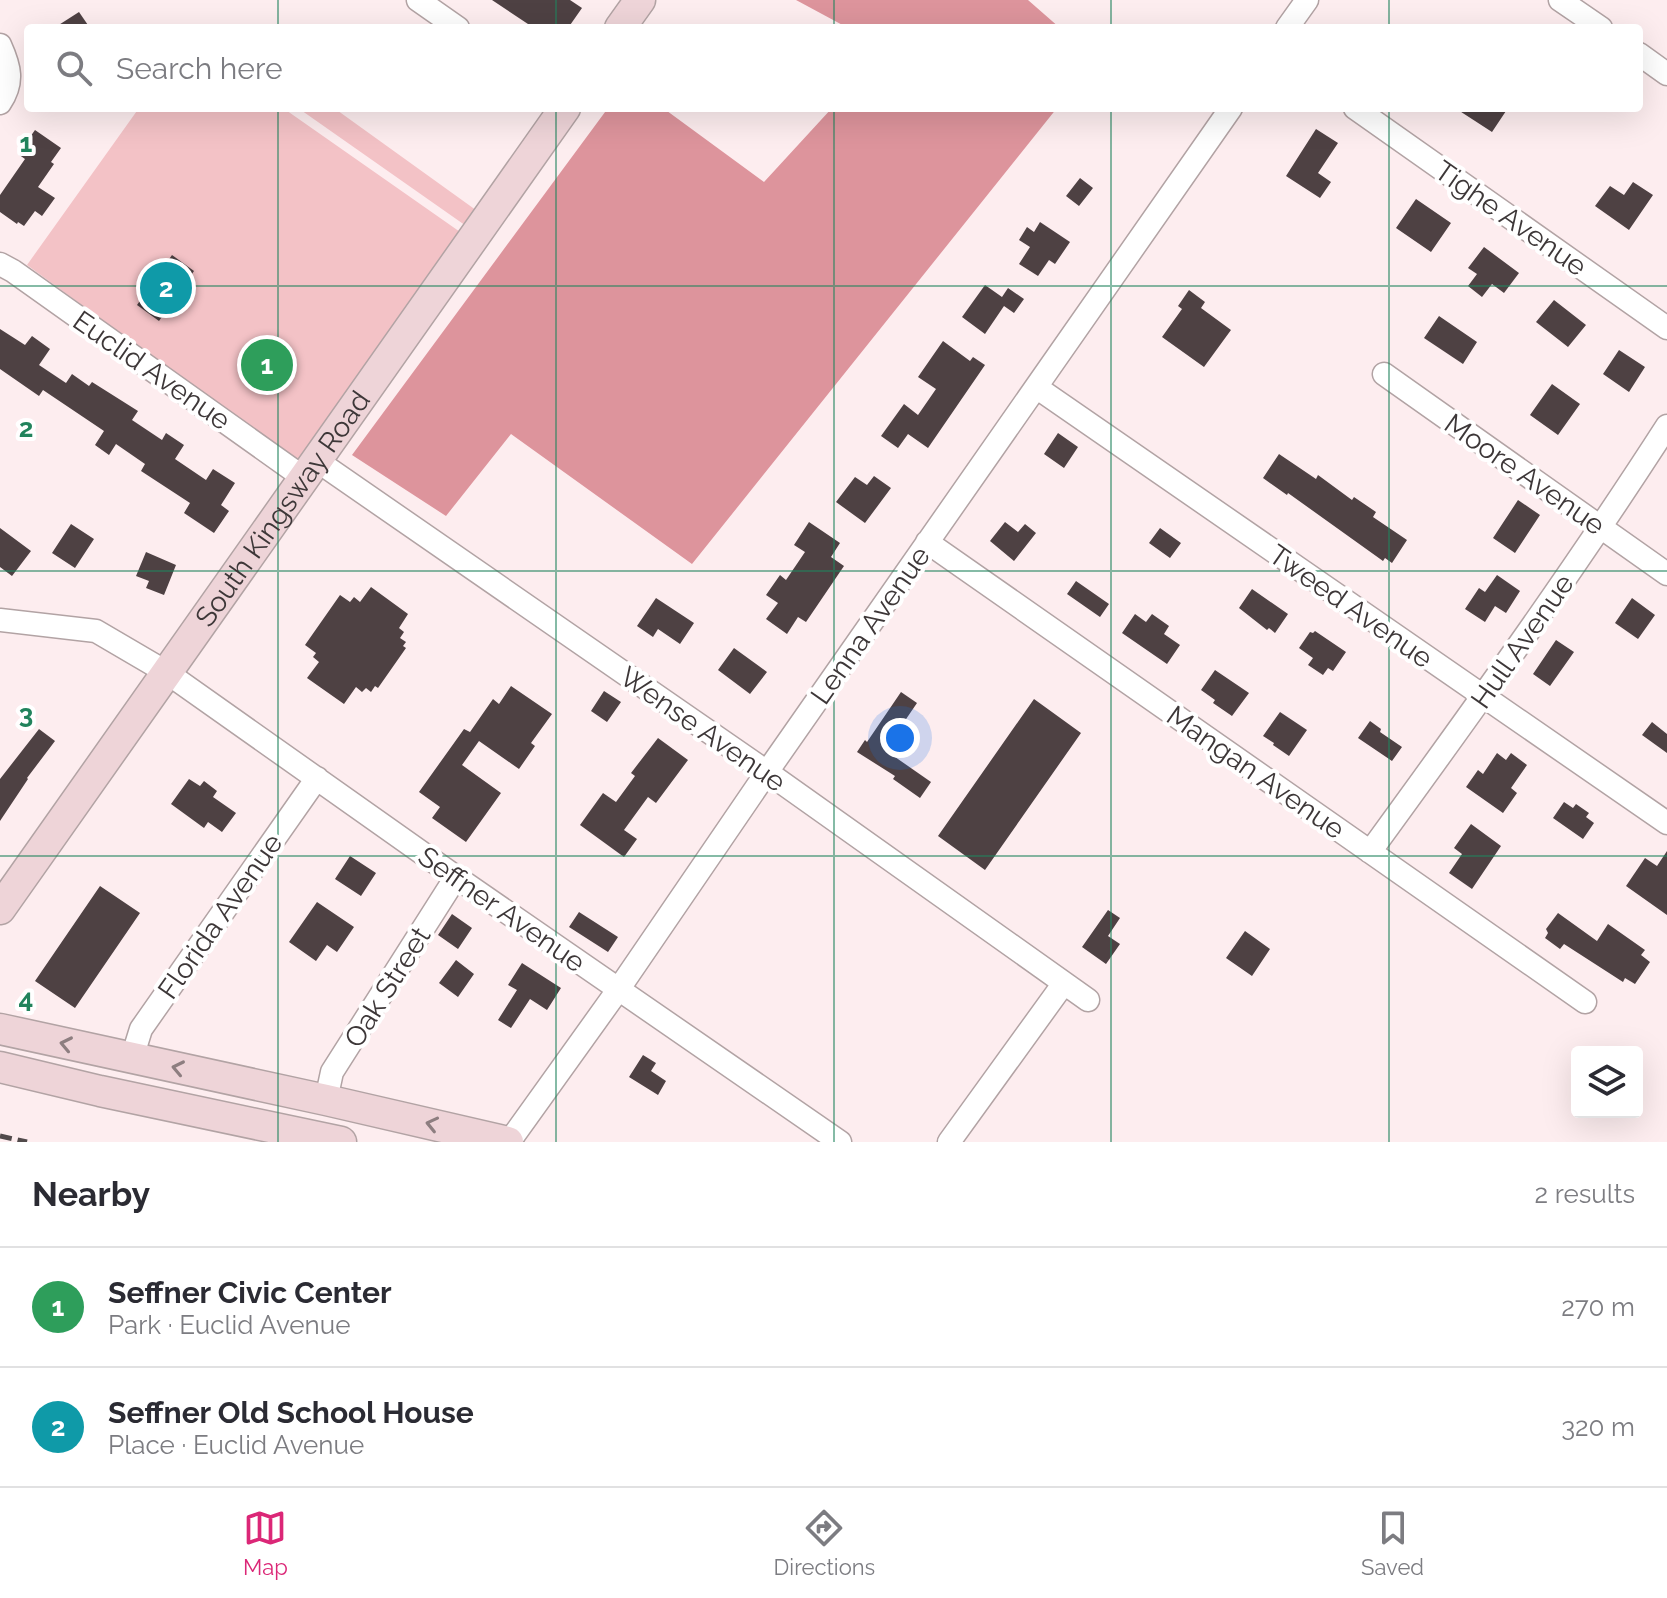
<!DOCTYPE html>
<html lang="en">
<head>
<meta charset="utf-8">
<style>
  body { margin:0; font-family:Raleway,sans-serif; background:#f2f2f3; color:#2b2b33 }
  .controls { position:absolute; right:24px; bottom:24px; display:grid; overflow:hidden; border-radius:8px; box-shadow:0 8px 32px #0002 }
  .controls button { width:72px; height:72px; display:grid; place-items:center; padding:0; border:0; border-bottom:2px solid #e1e1e2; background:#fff; color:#2b2b33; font:40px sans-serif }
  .you { position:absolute; left:900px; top:738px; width:28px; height:28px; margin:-20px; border:6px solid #fff; border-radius:50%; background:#1a73e8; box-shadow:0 0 0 12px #1a73e833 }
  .badge { display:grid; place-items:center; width:52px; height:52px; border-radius:50%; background:#db2777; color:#fff; font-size:26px; font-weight:700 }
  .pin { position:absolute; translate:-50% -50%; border:4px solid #fff; box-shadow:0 2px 8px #0006 }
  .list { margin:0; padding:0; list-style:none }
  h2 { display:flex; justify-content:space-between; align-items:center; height:104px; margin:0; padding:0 32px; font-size:34px }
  h2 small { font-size:26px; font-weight:400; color:#7c7c81 }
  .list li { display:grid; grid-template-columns:52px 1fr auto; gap:24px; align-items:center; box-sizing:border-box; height:120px; padding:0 32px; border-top:2px solid #e1e1e2 }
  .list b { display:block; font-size:30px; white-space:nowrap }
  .list p { margin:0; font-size:26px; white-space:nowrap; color:#7c7c81 }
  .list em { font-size:26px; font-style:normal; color:#7c7c81 }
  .icon { flex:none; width:44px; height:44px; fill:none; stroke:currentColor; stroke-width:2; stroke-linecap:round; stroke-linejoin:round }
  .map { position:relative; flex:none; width:1667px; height:1142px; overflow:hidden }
  .search { position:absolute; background:#fff; box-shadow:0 8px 32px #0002; left:24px; right:24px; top:24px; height:88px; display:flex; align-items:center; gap:20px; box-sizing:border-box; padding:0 28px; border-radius:8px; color:#7c7c81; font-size:30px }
  .sheet { height:344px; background:#fff }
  nav { display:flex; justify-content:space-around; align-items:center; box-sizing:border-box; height:112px; border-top:2px solid #e1e1e2; background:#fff; font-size:22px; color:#7c7c81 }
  nav a { display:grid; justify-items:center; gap:4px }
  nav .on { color:#db2777 }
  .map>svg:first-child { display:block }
</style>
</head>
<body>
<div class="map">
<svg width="1667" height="1142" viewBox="0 0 1667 1142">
  <rect width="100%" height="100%" fill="#fdedef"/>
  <path fill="#f3c2c6" d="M139,108H283L463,234L301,465L27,265Z
    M298,108H334L480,213L469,228Z"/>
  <path fill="#dd949c" d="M796,0H1028L1060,28H848Z
    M608,108H663L764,182L832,108H1057L692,564L511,434L446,516L352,455Z"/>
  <path fill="#4e4143" d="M492,0H570L582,8L568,28H534Z
    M79,12L90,28H54Z
    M1455,108H1508L1492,132Z
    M1316,129L1338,143L1318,173L1331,182L1320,198L1286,176Z
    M35,130L61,148L51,162L54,164L38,187L55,198L42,216L35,211L24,226L18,222L17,224L0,212V195L25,159L18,154Z
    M1080,178L1093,188L1079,206L1066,196Z
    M1633,182L1653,195L1629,230L1595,206L1610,186L1624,195Z
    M1416,199L1451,223L1431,252L1396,228Z
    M1040,222L1070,242L1055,264L1049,260L1038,276L1019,264L1030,247L1019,240L1027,227L1034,232Z
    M1484,247L1519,273L1504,293L1492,284L1482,297L1468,286L1477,274L1468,268Z
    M172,255L194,271L159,321L137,305Z
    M985,285L1002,297L1008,288L1024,299L1014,313L1004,306L985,334L962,317Z
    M1189,290L1205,302L1201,308L1231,330L1204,367L1162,337L1182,309L1178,306Z
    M1554,300L1586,325L1568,347L1536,322Z
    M1439,316L1477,342L1463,364L1424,338Z
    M0,329L25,345L32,336L50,349L39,365L66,383L72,374L89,386L92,382L138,411L132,420L162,440L166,433L184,445L175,459L206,480L213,469L235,483L221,505L229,511L214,533L184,513L190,503L141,471L145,464L116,444L109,455L95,445L104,431L43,390L39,396L0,369Z
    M943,341L970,361L973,357L985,365L928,448L908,434L898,448L881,436L904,404L918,415L936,389L918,377Z
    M1619,350L1645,367L1629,392L1603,374Z
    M1552,384L1580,404L1558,435L1530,415Z
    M1058,433L1078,447L1064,468L1044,454Z
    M1279,454L1316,479L1318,475L1352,500L1354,497L1376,512L1373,517L1407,540L1392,563L1385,558L1383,561L1288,493L1287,495L1263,478Z
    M874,476L891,488L865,523L836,502L855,477L867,485Z
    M1518,500L1540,515L1515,553L1493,538Z
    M809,522L840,543L831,557L844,566L806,622L798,617L787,634L766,619L778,603L766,595L780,575L786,580L805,552L794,545Z
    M1005,522L1018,532L1025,524L1036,533L1014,561L990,541Z
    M71,524L94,539L75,568L52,553Z
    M0,528L31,551L12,576L0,567Z
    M1160,528L1181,543L1170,558L1149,543Z
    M146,552L176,565L164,595L146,588L149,581L136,576Z
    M1497,575L1520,591L1506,613L1495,606L1485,622L1465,609L1479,588L1485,592Z
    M1076,581L1109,604L1100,617L1067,594Z
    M371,587L408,614L399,628L404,632L400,638L406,642L403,646L406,648L378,688L375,686L371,692L366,688L362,692L356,687L344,704L307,678L319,662L313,657L316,653L305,645L340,595L350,602L354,597L360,602Z
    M1252,589L1288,614L1275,633L1269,628L1267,630L1239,608Z
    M656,598L694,623L680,644L658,629L653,637L637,626Z
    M1632,598L1655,615L1638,639L1615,623Z
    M1135,614L1146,622L1152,614L1169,626L1164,634L1180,645L1167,664L1122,633Z
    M1315,631L1346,652L1333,671L1328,668L1323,675L1308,665L1313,658L1299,648L1310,632L1313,633Z
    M1556,640L1574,652L1550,686L1533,674Z
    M734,648L767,672L750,694L718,670Z
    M1215,670L1249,693L1232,716L1213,703L1215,700L1201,690Z
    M511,686L552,714L531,743L535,746L519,769L479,741L462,765L501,793L466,842L432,818L440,807L419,792L464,729L470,732L493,699L499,704Z
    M604,691L621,702L607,722L591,711Z
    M901,692L917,703L885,750L931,782L920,798L893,779L895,776L857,752L865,740L867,742Z
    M1034,699L1081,733L985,870L938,836Z
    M1280,712L1307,730L1289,756L1273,745L1274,743L1263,736Z
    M1370,721L1381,729L1380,732L1402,747L1392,761L1358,738Z
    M1652,722L1667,734V753L1642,735Z
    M39,729L55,741L27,778L28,779L0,821V779Z
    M658,738L688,760L656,803L648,797L624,830L637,839L624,857L580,825L603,793L616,802L635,776L631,773Z
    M1497,753L1506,760L1511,753L1527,765L1511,788L1517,793L1503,813L1466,787L1478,770L1483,774Z
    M189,779L200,786L204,781L217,791L213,797L236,813L222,832L208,822L204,828L171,804Z
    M1564,802L1573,808L1576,804L1589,813L1586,817L1594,823L1583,839L1553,818Z
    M1471,824L1501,846L1472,889L1449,873L1462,854L1454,848Z
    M1667,851V915L1626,886L1645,858L1657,866Z
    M350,856L376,873L361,896L335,879Z
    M100,886L140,913L75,1008L35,981Z
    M317,902L354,927L337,952L327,945L316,961L289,942Z
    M1108,910L1120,918L1108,936L1120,944L1106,964L1082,947Z
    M579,912L618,937L608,952L569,927Z
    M1558,913L1597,941L1608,924L1645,950L1641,955L1650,962L1635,984L1625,978L1623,982L1564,944L1560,949L1545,938L1548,933L1546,929Z
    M452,914L472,928L458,949L438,935Z
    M1245,931L1270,949L1252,976L1226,958Z
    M456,960L474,974L458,997L439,983Z
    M522,963L561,988L547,1010L530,999L511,1028L498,1020L517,990L508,985Z
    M643,1055L656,1063L651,1071L666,1081L658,1095L629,1077Z"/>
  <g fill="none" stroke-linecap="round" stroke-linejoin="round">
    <g stroke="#b2a3a4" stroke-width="25">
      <path id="street" d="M418,0L458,28
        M1560,0L1601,28
        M1287,28L1307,0
        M0,45C10,67 14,82 0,103
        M1639,54L1667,74
        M1355,108L1667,328
        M0,264L13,271L304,478
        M1384,374L1667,574
        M1036,387L1667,823
        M316,460L767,772L1088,1000
        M927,542L1585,1002
        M0,620L96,631L166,672L456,877L840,1142
        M1370,852C1472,712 1573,572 1667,426
        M132,1058L141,1029L317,778
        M326,1100L332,1072L456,877
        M509,1142L618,990L767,772L1231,108
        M949,1142L1064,983"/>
    </g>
    <g stroke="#b2a3a4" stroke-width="33">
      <g id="secondary">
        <path d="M620,28L640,0"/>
        <path id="s1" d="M0,909L565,108"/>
        <path d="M0,1029L326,1100L508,1142"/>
        <path d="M0,1067L100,1091L341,1142"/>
      </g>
    </g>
    <use href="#street" stroke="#fff" stroke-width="22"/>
    <use href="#secondary" stroke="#eed4d8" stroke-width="30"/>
    <path stroke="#514a4b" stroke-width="5" stroke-dasharray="12 6" stroke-linecap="butt" d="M0,1136L27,1142"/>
  </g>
  <defs><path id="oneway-chevron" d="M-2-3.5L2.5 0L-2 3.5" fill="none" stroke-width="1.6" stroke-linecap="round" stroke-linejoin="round" transform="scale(2)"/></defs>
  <g stroke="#8d7e80">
    <use href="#oneway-chevron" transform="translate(66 1044) rotate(-168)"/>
    <use href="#oneway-chevron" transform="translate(178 1068) rotate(-168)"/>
    <use href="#oneway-chevron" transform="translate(432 1124) rotate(-167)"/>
  </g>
  <path fill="none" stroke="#21835c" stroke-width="2" stroke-opacity="0.55" d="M278,0V28M556,0V28M834,0V28M1111,0V28M1389,0V28M278,108V1142M556,108V1142M834,108V1142M1111,108V1142M1389,108V1142M0,286H1667M0,571H1667M0,856H1667"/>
  <g text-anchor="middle" stroke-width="8" stroke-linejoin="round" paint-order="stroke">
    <g font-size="28" fill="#3d3738" stroke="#fff">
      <text transform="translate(1511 218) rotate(35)" y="10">Tighe Avenue</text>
      <text transform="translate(152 370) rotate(35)" y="10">Euclid Avenue</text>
      <text transform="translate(1525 474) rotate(35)" y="10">Moore Avenue</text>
      <text dy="10" stroke="none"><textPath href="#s1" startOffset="490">South Kingsway Road</textPath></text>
      <text transform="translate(1351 606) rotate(35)" y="10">Tweed Avenue</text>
      <text transform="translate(870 625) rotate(-55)" y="10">Lenna Avenue</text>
      <text transform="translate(1522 641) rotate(-55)" y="10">Hull Avenue</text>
      <text transform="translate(703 729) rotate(35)" y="10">Wense Avenue</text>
      <text transform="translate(1256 772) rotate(35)" y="10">Mangan Avenue</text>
      <text transform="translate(502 909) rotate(35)" y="10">Seffner Avenue</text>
      <text transform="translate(220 916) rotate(-55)" y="10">Florida Avenue</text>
      <text transform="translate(387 987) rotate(-58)" y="10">Oak Street</text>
    </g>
  </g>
  <g font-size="26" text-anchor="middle" font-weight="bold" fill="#21835c" stroke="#fff" stroke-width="8" stroke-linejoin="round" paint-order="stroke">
    <text x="26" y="152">1</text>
    <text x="26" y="437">2</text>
    <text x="26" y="723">3</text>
    <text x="26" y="1008">4</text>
  </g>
</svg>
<div class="controls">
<button><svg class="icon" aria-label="layers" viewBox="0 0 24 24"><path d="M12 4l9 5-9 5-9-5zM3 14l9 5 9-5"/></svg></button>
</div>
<div class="you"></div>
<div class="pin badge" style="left:267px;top:365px;background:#2e9e5b">1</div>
<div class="pin badge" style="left:166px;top:288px;background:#0f9aa8">2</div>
<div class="search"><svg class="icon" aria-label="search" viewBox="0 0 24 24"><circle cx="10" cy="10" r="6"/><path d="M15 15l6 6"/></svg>Search here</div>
</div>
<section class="sheet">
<h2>Nearby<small>2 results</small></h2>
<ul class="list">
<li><span class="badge" style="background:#2e9e5b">1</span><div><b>Seffner Civic Center</b><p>Park · Euclid Avenue</p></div><em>270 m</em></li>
<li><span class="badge" style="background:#0f9aa8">2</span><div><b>Seffner Old School House</b><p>Place · Euclid Avenue</p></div><em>320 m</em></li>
</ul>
</section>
<nav>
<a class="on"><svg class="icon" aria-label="map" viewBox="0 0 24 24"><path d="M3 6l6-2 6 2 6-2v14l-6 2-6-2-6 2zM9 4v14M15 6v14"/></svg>Map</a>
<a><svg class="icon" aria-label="directions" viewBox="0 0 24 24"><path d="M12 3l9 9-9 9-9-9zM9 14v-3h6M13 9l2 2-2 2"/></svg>Directions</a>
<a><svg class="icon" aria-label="saved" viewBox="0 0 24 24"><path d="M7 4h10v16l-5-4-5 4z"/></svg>Saved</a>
</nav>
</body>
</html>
